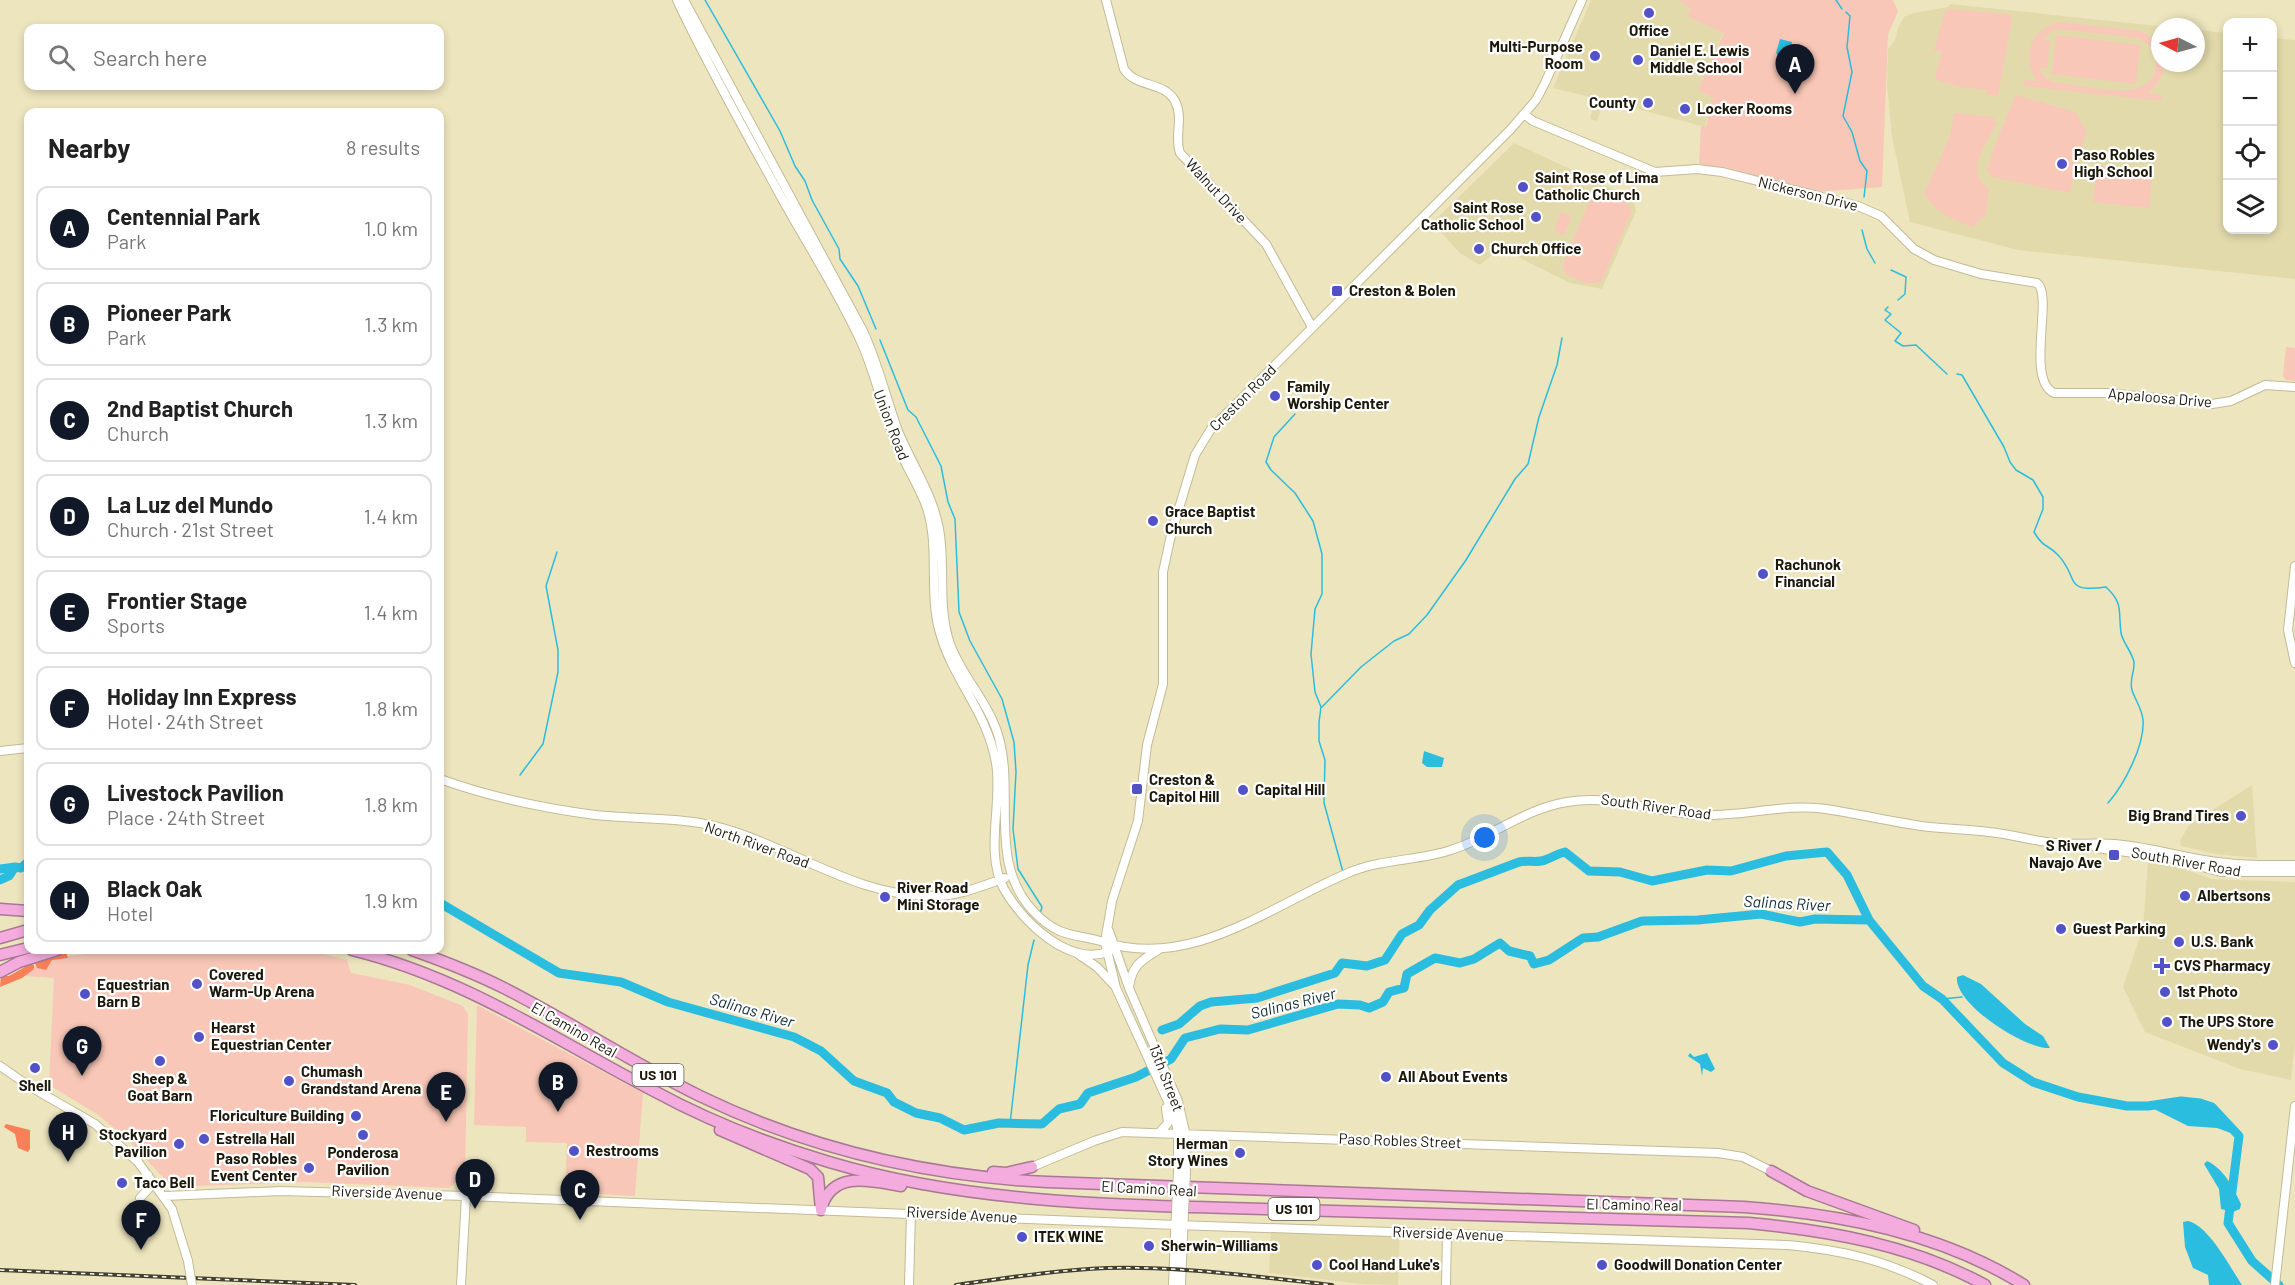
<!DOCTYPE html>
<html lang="en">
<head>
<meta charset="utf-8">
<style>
  body { margin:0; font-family:Barlow,sans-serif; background:#f2f2f2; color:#222 }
  .controls { position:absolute; right:18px; top:18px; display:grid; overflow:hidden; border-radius:12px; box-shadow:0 3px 9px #0003 }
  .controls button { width:54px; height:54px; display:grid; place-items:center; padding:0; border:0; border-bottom:2px solid #e0e0e0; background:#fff; color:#222; font:30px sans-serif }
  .compass { position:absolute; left:2151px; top:18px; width:54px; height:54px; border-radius:50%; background:#fff; box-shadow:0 3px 9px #0003; rotate:276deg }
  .you { position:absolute; left:1485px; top:838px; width:21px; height:21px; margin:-15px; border:4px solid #fff; border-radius:50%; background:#1a73e8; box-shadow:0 0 0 9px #1a73e833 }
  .badge { display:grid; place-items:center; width:39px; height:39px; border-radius:50%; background:#111827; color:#fff; font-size:20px; font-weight:700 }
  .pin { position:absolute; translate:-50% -50px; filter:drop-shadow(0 2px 3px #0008) }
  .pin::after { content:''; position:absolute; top:32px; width:21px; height:18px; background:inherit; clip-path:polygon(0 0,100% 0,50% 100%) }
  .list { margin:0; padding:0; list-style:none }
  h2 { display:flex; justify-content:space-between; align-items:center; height:78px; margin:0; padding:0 24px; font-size:26px }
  h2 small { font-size:20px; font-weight:400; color:#767676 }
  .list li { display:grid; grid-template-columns:39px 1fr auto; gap:18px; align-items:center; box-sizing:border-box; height:84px; margin:0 12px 12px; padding:0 12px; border:2px solid #e0e0e0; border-radius:12px }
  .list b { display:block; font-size:22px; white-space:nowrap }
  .list p { margin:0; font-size:20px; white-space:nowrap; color:#767676 }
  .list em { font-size:20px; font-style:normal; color:#767676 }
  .icon { flex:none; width:33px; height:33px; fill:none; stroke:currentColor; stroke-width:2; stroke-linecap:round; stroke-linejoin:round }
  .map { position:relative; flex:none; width:2295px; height:1285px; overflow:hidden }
  .search { position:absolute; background:#fff; box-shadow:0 3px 9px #0003; left:24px; top:24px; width:420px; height:66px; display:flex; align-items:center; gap:15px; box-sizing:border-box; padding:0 21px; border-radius:12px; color:#767676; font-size:22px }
  .panel { position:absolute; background:#fff; box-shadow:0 3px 9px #0003; left:24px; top:108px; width:420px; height:846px; border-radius:12px }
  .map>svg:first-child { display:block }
</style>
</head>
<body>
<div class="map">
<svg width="2295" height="1285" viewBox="0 0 2295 1285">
  <rect width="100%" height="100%" fill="#ede5be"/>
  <path fill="#e3daac" d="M1591,0H1738L1698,90L1714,98L1705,127L1604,100L1597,121L1590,119L1595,98L1553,88Z
    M1950,4L2168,27H2160V63H2196V30L2227,33L2228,230H2272L2273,38L2295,40V279L2018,250L1910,222L1892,137L1887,86L1888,49L1895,40L1898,28L1904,17L1913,13L1948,7Z
    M1514,143L1633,198L1636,211L1602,289L1570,283L1500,248L1480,265L1461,254L1432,223Z
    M2252,785L2257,858L2215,854L2181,846L2180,841L2189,825Z
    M2148,862L2175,866L2212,879L2295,882V1042L2291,1080L2240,1069L2145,1032L2123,987L2143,928Z
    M1271,1227L1400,1233L1398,1285L1362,1284L1269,1273Z"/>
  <path fill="#f8c7b7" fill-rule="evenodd" d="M1679,0H1893L1898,11L1888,35L1882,187L1801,193L1708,169L1699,163L1701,126L1706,127L1713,98L1698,90L1724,33L1687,16L1691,9Z
    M1950,9L2008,14L2012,19L1998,96L1986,94L1987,90L1960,87L1937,80L1935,76L1942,52L1934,50L1945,11Z
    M2060,22L2140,31L2147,34L2160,48V63H2164C2164,76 2158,85 2148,93L2162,95L2161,101L2024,86L2025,80L2038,81C2019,58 2031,28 2060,22ZM2056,29L2138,38L2153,48C2172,111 2087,86 2053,82L2044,76L2038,68L2047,69L2050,41L2042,39Z
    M2056,35L2140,45L2136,84L2052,74Z
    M2016,95L2075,112L2086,131L2070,193L1992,177L1987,170L1995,145Z
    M1954,113L1994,117L1993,121L1997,122C1987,144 1963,171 1989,189L1986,215L1972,227C1952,219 1936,213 1924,194L1950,136Z
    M2097,165L2153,171L2149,208L2093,202Z
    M1602,191L1623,199L1632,210L1602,281L1588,284L1565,274L1563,265L1589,202L1593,196Z
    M1561,212L1572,217L1564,235L1554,231Z
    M2286,347L2295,348V381L2286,380L2283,376Z
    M118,950H308L347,960L351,973L410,985L463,1006L468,1014L465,1174L449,1188L304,1182L172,1187L127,1139L97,1114L49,1085L54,978L26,976V971L53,958Z
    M477,1005L643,1093L635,1196L565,1192L567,1143L526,1142V1127L474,1125Z"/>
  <path fill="#f78059" d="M66,952L68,958L52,960L46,970L37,968L35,963Z
    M30,964L34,965V969L22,978L0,987L1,976H9Z
    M6,1124L30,1130V1149L28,1152L18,1148L15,1134L4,1127Z"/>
  <path fill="#2bbddf" d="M1780,39L1792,42L1791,48L1800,55L1799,61H1783L1776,53Z
    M1424,751L1444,758L1442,767H1427L1422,763Z
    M1963,975L1981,984L2025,1024L2043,1036L2050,1048C2026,1050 1954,1004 1957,977Z
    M1690,1053L1694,1057L1707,1053L1715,1069L1711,1072L1703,1068L1702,1076L1700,1064L1688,1056Z
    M2181,1101L2212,1107L2239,1136L2217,1128L2188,1126L2148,1106Z
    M2207,1161C2224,1169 2233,1187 2241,1204L2240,1209L2233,1212L2221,1209L2219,1189L2204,1164Z
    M2188,1221C2209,1226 2230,1267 2242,1285H2209L2208,1275L2193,1268L2185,1247L2183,1222Z"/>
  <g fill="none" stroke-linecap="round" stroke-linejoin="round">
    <path stroke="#2bbddf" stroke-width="1.5" d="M705,0L780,131L795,166L805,181L812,200L839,249L840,259L858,286L876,329
      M1836,0L1842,9
      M1846,12L1850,16L1847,47L1852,72L1843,116L1852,132L1860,161L1867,171L1864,197
      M1862,230L1867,249L1875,263
      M1891,270L1906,277L1905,294L1898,300
      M1888,307L1885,310L1891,314L1885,320L1901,333L1895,341L1903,346L1916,345L1947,374
      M880,340L908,410L916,417L941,466L948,502L955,519L959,612L970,641L1002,699L1014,742L1016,772L1013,829L1018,869L1042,907L1040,914
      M1957,374L1962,375L2004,447L2010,462L2016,470L2033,480L2043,497V509L2034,532C2044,549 2048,544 2058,555C2080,578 2062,593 2106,587C2124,604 2118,611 2121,633C2123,643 2132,652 2134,662C2135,671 2129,680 2132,690C2135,700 2142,708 2143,720C2145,745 2124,785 2108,803
      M1295,414L1274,437L1266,462L1271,470L1295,493L1313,521L1322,554V594L1315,609L1311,654L1315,692L1321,707L1319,722V741L1325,760L1324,803L1343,872
      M1322,707L1361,667L1394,641L1409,634L1427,615L1466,560L1515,479L1528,464L1539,417L1557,365L1562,338
      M520,775L543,744L558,672V650L546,586L557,552
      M1942,999L1962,997
      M1010,1124L1028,965L1034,940"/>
    <path stroke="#2bbddf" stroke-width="9" d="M0,869L15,867
      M0,880L9,876L15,867L21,868L28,862
      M440,903L559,973L621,982L668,1002L794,1037L821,1051L854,1081L887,1093L894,1102L916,1113L940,1118L964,1130L999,1123L1042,1124L1059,1109L1080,1104L1088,1093L1136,1077L1171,1059L1185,1038L1220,1029L1248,1030L1338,1004L1360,1005L1369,1008L1383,1002L1389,992L1404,988L1407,974L1435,958L1460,963L1474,959L1500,943L1509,951L1530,956L1534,964L1549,960L1583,938L1598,937L1642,921L1698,920L1761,914L1800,922L1815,919L1869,920L1923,986L1942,999L2003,1063L2033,1082L2078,1097L2127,1106H2148L2181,1101L2200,1103L2212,1107L2239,1136L2228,1223L2252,1261L2279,1285
      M1162,1030L1179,1024L1200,1006L1211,1002L1257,998L1335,973L1342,963L1367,966L1385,960L1402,934L1419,925L1430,910L1458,885L1519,862C1528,860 1538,863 1545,860C1553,857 1557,854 1565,852L1589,871L1620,872L1652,881L1707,870L1731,871L1786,856L1827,852L1847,875L1869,920"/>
    <g stroke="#c2bb95" stroke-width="10">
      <path id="secondary" d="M677,0C708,66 745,131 780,195C807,244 839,293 862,344C876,376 883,411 896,443C905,465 919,485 927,508C940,549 928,592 940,633C953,680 987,711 996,763C1003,803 984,852 1004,889C1022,921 1069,968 1110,951
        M684,0L863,331C878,363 886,398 898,431C911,463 933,494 939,529C946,567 937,606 950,644C962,677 989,702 999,738C1015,797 987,864 1035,913C1061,939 1074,933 1104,942C1192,970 1270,906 1348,873C1380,859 1418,861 1451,850C1492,837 1524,809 1567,802C1612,794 1656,813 1701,815C1742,817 1785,803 1826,809C1858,814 1889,821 1921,826C1944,829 1966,829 1989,832C2011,834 2033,841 2055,843C2078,845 2100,842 2123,845C2158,849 2192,860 2227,863C2250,866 2272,865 2295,865
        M1106,0L1124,69C1136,88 1164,81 1175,101C1184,118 1174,136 1180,153L1266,244L1312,327
        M1524,114L1533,121L1655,172L1697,169L1722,172L1858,206L1881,216L1914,249L1934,260L1981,274L2037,283C2054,295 2025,379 2054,393H2108L2212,404L2231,401L2265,385L2295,387
        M2295,566L2288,630L2295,663
        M0,751L28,748
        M440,779C490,797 542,808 595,815C630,819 665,817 700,823C780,837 850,898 934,896C959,896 982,886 1005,878
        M2096,848L2165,857L2221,872H2295
        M1109,931L1129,988L1178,1101L1185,1132L1186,1173
        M1078,954L1097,967L1114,985
        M1129,987C1132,966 1140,961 1158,950
        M0,1066L29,1086L95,1124L138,1162L172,1209L188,1261
        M1159,1133L1168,1123L1166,1108
        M1032,1167L1094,1141L1122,1132L1718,1153L1743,1157L1771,1171
        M1178,1172V1133L1175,1117L1116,988L1105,942L1112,901L1138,821L1147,745L1163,684V572L1171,535L1195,455L1211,429L1510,130L1536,100L1545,83L1582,0
        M165,1196L280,1191L466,1196L1176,1225L1788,1245C1841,1250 1886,1260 1933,1285
        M140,1198L149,1188L148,1175
        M461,1285L466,1196
        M909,1285L911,1213
        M1173,1285L1176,1211
        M1181,1285L1184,1211
        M1446,1285L1447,1234
        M2275,1285L2295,1106"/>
    </g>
    <g stroke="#a87994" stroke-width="13">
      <path id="highway" d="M0,909L28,911
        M0,938L28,930
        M352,950C465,978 552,1038 654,1091C709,1121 768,1144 829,1162C980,1207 1142,1205 1298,1210C1449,1214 1599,1220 1749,1223C1831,1231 1912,1245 1985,1285
        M412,950C443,961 474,973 504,988C571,1022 634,1064 702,1097C810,1149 929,1176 1047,1182L1744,1207C1841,1214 1940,1233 2024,1285
        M0,955L28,948
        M0,972L19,962L57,950
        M720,1130L810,1169L818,1177L821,1210
        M1771,1171L1807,1191L1914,1230
        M993,1172L1006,1173L1032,1167
        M822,1206C834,1170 871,1181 901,1186"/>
    </g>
    <use href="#secondary" stroke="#fff" stroke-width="8"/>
    <use href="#highway" stroke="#f3acdd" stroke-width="10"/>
    <g stroke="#433f2d" stroke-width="4">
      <path id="rail" d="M0,1270L355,1285
        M956,1285C1006,1278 1057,1270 1107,1268C1182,1266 1258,1277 1332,1285"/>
    </g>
    <use href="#rail" stroke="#fff" stroke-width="1.5" stroke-dasharray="4.5" stroke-linecap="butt"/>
    <g stroke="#c2bb95" stroke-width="10" stroke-linecap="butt">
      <path id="secondary-bridge" d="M1176,1211L1178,1172
        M1184,1211L1186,1173
        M188,1261L192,1285"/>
    </g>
    <use href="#secondary-bridge" stroke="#fff" stroke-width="8"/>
  </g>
  <g fill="#5351c8" stroke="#fff" stroke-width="2">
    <circle cx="1649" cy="13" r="6"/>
    <circle cx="1595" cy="56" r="6"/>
    <circle cx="1638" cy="60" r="6"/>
    <circle cx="1648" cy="103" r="6"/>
    <circle cx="1685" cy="109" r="6"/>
    <circle cx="2062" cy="164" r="6"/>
    <circle cx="1523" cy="187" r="6"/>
    <circle cx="1536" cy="217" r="6"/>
    <circle cx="1479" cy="249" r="6"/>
    <rect x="1331" y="285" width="12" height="12" rx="3"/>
    <circle cx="1275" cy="396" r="6"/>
    <circle cx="1153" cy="521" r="6"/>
    <circle cx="1763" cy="574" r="6"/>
    <rect x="1131" y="783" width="12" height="12" rx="3"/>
    <circle cx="1243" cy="790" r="6"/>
    <circle cx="2241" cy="816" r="6"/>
    <rect x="2108" y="849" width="12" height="12" rx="3"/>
    <circle cx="2185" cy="896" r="6"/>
    <circle cx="885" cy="897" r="6"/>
    <circle cx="2061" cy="929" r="6"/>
    <circle cx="2179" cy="942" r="6"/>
    <path d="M2159 957h6v6h6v6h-6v6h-6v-6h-6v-6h6z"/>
    <circle cx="197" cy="984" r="6"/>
    <circle cx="2165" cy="992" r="6"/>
    <circle cx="85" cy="994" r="6"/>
    <circle cx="2167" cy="1022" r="6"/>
    <circle cx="199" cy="1037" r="6"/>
    <circle cx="2273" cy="1045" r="6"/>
    <circle cx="160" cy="1061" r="6"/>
    <circle cx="35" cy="1068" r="6"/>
    <circle cx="1386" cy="1077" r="6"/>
    <circle cx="289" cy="1081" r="6"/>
    <circle cx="356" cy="1116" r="6"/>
    <circle cx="363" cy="1135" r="6"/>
    <circle cx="204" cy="1139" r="6"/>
    <circle cx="179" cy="1144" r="6"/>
    <circle cx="574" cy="1151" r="6"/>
    <circle cx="1240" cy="1153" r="6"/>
    <circle cx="309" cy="1168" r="6"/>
    <circle cx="122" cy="1183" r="6"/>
    <circle cx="1022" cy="1237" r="6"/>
    <circle cx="1149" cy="1246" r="6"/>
    <circle cx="1317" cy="1265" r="6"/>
    <circle cx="1602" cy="1265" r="6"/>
  </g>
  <g text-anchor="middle" stroke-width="4.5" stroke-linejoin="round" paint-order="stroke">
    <g fill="#fff" stroke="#605e54" stroke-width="1.5">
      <rect x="632.5" y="1064" width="51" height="22" rx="4.5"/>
      <rect x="1268.5" y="1198" width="51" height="22" rx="4.5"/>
    </g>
    <g font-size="14" font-weight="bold" fill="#1c190b">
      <text x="658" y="1080">US 101</text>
      <text x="1294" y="1214">US 101</text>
    </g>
    <g font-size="15" font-weight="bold" fill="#1c190b" stroke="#fff" text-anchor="start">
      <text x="1649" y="36" text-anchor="middle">Office</text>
      <text x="1583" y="52" text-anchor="end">Multi-Purpose<tspan x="1583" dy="17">Room</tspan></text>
      <text x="1650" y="56">Daniel E. Lewis<tspan x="1650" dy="17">Middle School</tspan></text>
      <text x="1636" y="108" text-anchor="end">County</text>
      <text x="1697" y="114">Locker Rooms</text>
      <text x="2074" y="160">Paso Robles<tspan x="2074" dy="17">High School</tspan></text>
      <text x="1535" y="183">Saint Rose of Lima<tspan x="1535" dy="17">Catholic Church</tspan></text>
      <text x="1524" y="213" text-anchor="end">Saint Rose<tspan x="1524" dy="17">Catholic School</tspan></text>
      <text x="1491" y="254">Church Office</text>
      <text x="1349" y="296">Creston &amp; Bolen</text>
      <text x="1287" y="392">Family<tspan x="1287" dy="17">Worship Center</tspan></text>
      <text x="1165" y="517">Grace Baptist<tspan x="1165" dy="17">Church</tspan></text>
      <text x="1775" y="570">Rachunok<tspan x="1775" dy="17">Financial</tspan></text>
      <text x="1149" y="785">Creston &amp;<tspan x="1149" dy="17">Capitol Hill</tspan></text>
      <text x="1255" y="795">Capital Hill</text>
      <text x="2229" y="821" text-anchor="end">Big Brand Tires</text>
      <text x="2102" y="851" text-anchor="end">S River /<tspan x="2102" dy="17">Navajo Ave</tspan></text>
      <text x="897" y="893">River Road<tspan x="897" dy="17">Mini Storage</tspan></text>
      <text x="2197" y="901">Albertsons</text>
      <text x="2073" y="934">Guest Parking</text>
      <text x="2191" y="947">U.S. Bank</text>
      <text x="2174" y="971">CVS Pharmacy</text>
      <text x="209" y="980">Covered<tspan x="209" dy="17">Warm-Up Arena</tspan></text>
      <text x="97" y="990">Equestrian<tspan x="97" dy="17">Barn B</tspan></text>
      <text x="2177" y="997">1st Photo</text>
      <text x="2179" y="1027">The UPS Store</text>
      <text x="211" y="1033">Hearst<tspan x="211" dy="17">Equestrian Center</tspan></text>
      <text x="2261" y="1050" text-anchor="end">Wendy's</text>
      <text x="301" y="1077">Chumash<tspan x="301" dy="17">Grandstand Arena</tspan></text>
      <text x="1398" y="1082">All About Events</text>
      <text x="160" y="1084" text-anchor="middle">Sheep &amp;<tspan x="160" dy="17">Goat Barn</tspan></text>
      <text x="35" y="1091" text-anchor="middle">Shell</text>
      <text x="344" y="1121" text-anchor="end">Floriculture Building</text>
      <text x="167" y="1140" text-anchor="end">Stockyard<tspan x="167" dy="17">Pavilion</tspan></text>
      <text x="216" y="1144">Estrella Hall</text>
      <text x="1228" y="1149" text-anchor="end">Herman<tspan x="1228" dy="17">Story Wines</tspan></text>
      <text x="586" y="1156">Restrooms</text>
      <text x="363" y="1158" text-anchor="middle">Ponderosa<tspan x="363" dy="17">Pavilion</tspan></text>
      <text x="297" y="1164" text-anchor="end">Paso Robles<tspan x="297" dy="17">Event Center</tspan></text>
      <text x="134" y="1188">Taco Bell</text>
      <text x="1034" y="1242">ITEK WINE</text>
      <text x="1161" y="1251">Sherwin-Williams</text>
      <text x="1329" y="1270">Cool Hand Luke's</text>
      <text x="1614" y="1270">Goodwill Donation Center</text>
    </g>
    <g font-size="15" fill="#1c190b" stroke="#fff">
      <text transform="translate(1216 191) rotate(47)" y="5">Walnut Drive</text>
      <text transform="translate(1808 194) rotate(14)" y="5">Nickerson Drive</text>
      <text transform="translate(1243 398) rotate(-45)" y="5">Creston Road</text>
      <text transform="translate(2160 398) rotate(5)" y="5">Appaloosa Drive</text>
      <text transform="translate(891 425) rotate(69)" y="5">Union Road</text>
      <text transform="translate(1656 807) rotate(8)" y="5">South River Road</text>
      <text transform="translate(757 845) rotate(20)" y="5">North River Road</text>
      <text transform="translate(2186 862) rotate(10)" y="5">South River Road</text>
      <text transform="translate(574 1030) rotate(30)" y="5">El Camino Real</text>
      <text transform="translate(1166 1078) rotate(69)" y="5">13th Street</text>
      <text transform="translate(1400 1141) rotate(2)" y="5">Paso Robles Street</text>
      <text transform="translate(1149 1189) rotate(3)" y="5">El Camino Real</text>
      <text transform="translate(387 1193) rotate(2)" y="5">Riverside Avenue</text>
      <text transform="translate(1634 1205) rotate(1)" y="5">El Camino Real</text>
      <text transform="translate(962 1215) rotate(3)" y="5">Riverside Avenue</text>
      <text transform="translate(1448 1234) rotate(2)" y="5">Riverside Avenue</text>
    </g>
    <g font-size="16" font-style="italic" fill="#112e36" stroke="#fff">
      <text transform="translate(1787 903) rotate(3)" y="6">Salinas River</text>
      <text transform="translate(1293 1003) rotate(-14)" y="6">Salinas River</text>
      <text transform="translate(752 1010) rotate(16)" y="6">Salinas River</text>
    </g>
  </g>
</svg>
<div class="controls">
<button>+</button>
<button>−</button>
<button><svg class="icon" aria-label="locate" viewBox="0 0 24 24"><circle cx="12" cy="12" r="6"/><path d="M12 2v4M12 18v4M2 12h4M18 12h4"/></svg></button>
<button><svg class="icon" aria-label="layers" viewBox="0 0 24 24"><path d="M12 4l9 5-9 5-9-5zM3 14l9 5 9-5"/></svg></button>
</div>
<svg class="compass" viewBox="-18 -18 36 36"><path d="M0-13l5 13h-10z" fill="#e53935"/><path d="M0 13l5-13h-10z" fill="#767676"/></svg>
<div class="you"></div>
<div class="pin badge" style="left:1795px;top:94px">A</div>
<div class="pin badge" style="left:558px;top:1112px">B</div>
<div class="pin badge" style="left:580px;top:1220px">C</div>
<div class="pin badge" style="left:475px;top:1209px">D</div>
<div class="pin badge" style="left:446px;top:1122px">E</div>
<div class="pin badge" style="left:141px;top:1250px">F</div>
<div class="pin badge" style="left:82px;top:1076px">G</div>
<div class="pin badge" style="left:68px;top:1162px">H</div>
<div class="search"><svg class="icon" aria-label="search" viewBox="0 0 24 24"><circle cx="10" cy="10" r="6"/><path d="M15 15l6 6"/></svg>Search here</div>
<section class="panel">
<h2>Nearby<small>8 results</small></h2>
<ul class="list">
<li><span class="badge">A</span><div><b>Centennial Park</b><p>Park</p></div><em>1.0 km</em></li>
<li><span class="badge">B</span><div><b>Pioneer Park</b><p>Park</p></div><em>1.3 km</em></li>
<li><span class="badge">C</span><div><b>2nd Baptist Church</b><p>Church</p></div><em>1.3 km</em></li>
<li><span class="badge">D</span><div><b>La Luz del Mundo</b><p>Church · 21st Street</p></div><em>1.4 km</em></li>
<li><span class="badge">E</span><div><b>Frontier Stage</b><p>Sports</p></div><em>1.4 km</em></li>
<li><span class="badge">F</span><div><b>Holiday Inn Express</b><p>Hotel · 24th Street</p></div><em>1.8 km</em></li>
<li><span class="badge">G</span><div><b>Livestock Pavilion</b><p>Place · 24th Street</p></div><em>1.8 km</em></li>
<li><span class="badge">H</span><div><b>Black Oak</b><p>Hotel</p></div><em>1.9 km</em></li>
</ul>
</section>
</div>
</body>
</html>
